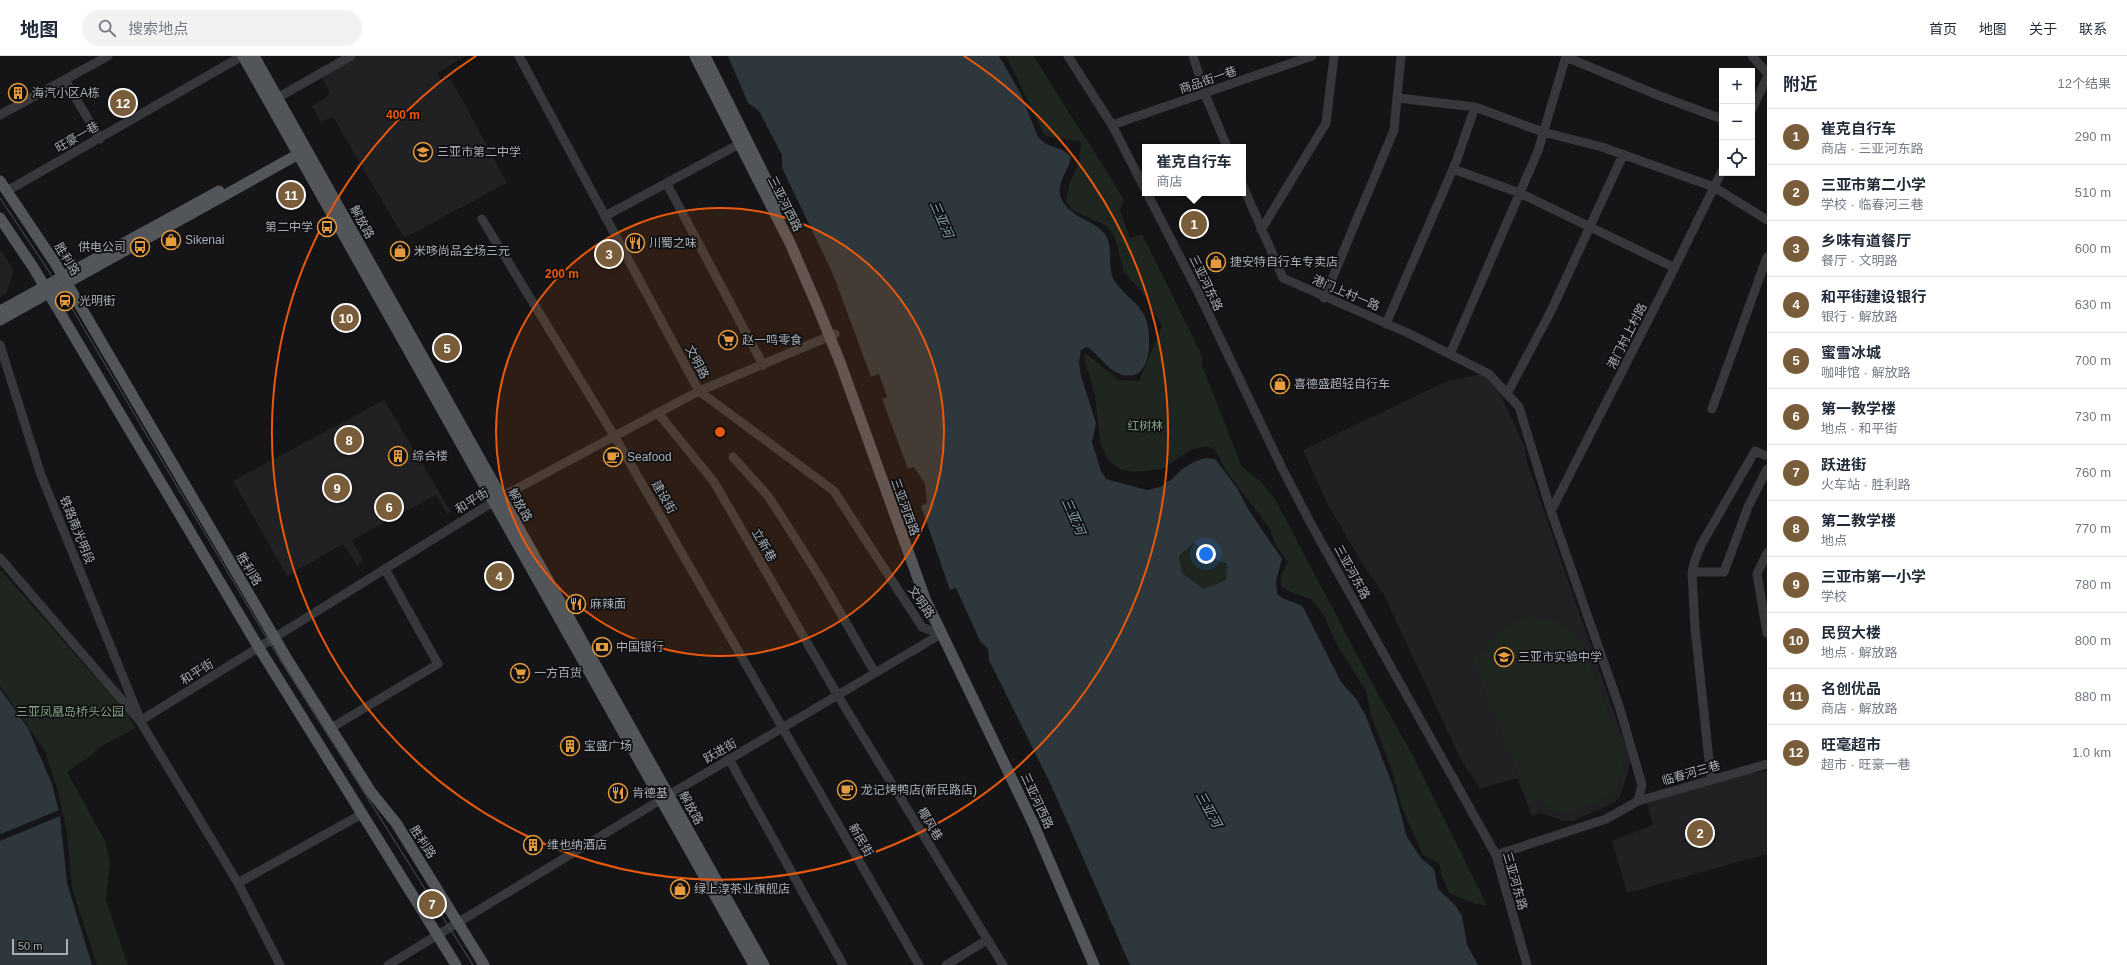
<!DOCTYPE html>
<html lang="zh">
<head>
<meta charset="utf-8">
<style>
  body { margin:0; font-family:Arial,"Noto Sans SC",sans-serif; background:#f2f2f3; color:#1f2937 }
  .controls { position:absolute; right:12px; top:12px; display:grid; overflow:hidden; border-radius:0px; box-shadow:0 2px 6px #0003 }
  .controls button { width:36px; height:36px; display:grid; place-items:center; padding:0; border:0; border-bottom:1px solid #e0e1e3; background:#fff; color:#1f2937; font:20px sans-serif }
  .scale { position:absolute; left:12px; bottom:10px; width:56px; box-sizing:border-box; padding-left:4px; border:2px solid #a8aeb6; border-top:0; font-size:11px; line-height:14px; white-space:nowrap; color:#a8aeb6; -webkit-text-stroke:3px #101012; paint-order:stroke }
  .you { position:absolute; left:1206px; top:498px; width:14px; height:14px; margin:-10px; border:3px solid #fff; border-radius:50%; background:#1a73e8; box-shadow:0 0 0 6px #1a73e833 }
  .badge { display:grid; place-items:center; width:26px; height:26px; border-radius:50%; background:#795d3a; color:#fff; font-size:13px; font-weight:700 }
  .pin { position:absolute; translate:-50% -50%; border:2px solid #fff; box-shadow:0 1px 4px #0006 }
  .popup { position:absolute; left:1142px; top:88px; width:104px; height:52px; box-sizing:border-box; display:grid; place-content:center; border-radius:0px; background:#fff; filter:drop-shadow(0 1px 3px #0005); font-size:13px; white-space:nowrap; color:#747a83 }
  .popup b { font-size:15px; color:#1f2937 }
  .popup::after { content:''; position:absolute; left:50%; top:100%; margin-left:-8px; border:8px solid transparent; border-top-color:#fff }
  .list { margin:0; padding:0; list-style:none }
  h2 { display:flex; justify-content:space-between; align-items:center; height:52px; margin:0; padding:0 16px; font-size:17px }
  h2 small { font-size:13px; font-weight:400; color:#747a83 }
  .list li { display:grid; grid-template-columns:26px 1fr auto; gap:12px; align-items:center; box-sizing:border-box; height:56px; padding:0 16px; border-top:1px solid #e0e1e3 }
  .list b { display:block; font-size:15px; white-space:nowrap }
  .list p { margin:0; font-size:13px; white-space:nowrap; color:#747a83 }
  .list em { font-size:13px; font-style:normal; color:#747a83 }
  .icon { flex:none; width:22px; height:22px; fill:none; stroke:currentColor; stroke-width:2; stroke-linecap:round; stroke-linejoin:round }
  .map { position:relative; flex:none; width:1767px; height:909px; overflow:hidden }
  header { display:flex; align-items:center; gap:24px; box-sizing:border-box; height:56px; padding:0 20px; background:#fff; border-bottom:1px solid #e0e1e3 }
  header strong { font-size:19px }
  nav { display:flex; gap:22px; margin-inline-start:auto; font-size:14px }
  .search { width:280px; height:36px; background:#f2f2f3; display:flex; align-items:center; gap:10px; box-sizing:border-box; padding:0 14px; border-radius:22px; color:#747a83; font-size:15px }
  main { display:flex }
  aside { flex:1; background:#fff }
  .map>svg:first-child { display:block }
</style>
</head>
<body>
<header>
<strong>地图</strong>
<div class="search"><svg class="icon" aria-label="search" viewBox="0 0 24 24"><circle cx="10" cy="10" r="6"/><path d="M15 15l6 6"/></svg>搜索地点</div>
<nav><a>首页</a><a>地图</a><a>关于</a><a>联系</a></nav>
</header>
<main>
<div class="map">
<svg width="1767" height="909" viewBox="0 0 1767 909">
  <rect width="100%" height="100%" fill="#151517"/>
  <path fill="#212124" d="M359,0H466L437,17L442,26L451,23L507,127L404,182L333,61L321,66L312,50L327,41L329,35L321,21Z
    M0,193L14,214L6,238L0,241Z
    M1483,318L1498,334L1524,389L1528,409L1631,705L1620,741L1613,747L1573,765H1565L1541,757L1532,760L1517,722L1480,733L1460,702L1384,539L1362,507L1327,447L1303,394L1445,326Z
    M384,344L451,456L447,458L436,439L352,484L364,505L357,509L343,488L287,520L233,425Z
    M1767,715V798L1627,837L1612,785L1653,769L1647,747L1749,717Z"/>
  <path fill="#1f2620" d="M1006,0H1034C1063,49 1095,95 1124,144L1120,154L1130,182L1142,178L1202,300V310L1242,411L1260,425L1275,443L1373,629L1413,700L1487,849L1475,848L1449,837L1441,817L1439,807L1423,799L1402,752L1392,715L1371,659L1366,635L1336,587L1324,559L1311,543L1293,537L1281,530V520L1288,506L1277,491L1268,470L1227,416L1215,394L1207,390L1192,393L1162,413L1133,416L1119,413L1107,403L1100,385L1095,339L1084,302L1085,297L1119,324L1139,325L1162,270L1142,236L1124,216L1115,182L1107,170L1072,154L1066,145L1070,126L1079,107L1081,86L1045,80Z
    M1194,487L1209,500L1227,508L1226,524L1204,533L1182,517L1179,500Z
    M0,513L125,655L135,672L98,692L92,699L67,716L105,785L110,807L106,844L128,909H97L72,832L67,776L58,735L45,695L0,630Z
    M1534,560L1565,569L1580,584L1619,686L1622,713L1618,728L1609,741L1570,757L1549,753L1540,743L1529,746L1472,602L1484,597C1496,572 1509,568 1534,560Z"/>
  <path fill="#2e373c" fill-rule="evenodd" d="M728,0H999L1021,38L1038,81L1046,88L1063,94L1071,101C1069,115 1054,129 1062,144C1071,162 1092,163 1104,177C1115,190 1106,210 1114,224C1122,238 1139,246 1145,261C1153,281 1152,329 1120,318C1107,314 1099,298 1087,291L1081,294L1079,307L1081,320L1096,367L1092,386L1101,415L1106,423L1147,434L1160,431L1172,423L1182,413L1196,405L1206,402L1215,403L1237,432L1248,453L1282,503L1276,524L1277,538C1284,545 1295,545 1303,551L1341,626L1356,643L1365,658L1394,733L1407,781L1421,802L1434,813L1438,833L1455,849L1462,860L1467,889L1478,909H1130L1051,729L989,604L988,593L980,585L956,532L950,534L921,450L927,447L925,428L914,411L908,413L882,343L887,341L879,318L871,321L833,218L782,112V99L759,55L748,47ZM1194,487L1209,500L1227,508L1226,524L1204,533L1182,517L1179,500Z
    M0,633L28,672L52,728L60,760L67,827L92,909H0Z"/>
  <path fill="#151517" d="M59,754L60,760L0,785V776L1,778Z"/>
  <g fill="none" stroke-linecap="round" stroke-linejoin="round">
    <path stroke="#36383b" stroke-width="9" d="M519,0L699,335L834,435L922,571L941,578
      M1068,0L1112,69L1145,133
      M1193,0L1205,38L1227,91
      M1752,0L1767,17
      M1566,1L1660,40L1722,63
      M65,24L100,83
      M277,42L351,0
      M1398,42L1475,51L1543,76L1602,91L1714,131L1767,164
      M1752,53L1767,22
      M0,59L108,0
      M1112,69L1312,0
      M1453,113L1520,137L1675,212
      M667,128L763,309
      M1243,130L1283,222L1408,277L1489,318L1519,351L1551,455L1620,653L1642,729L1638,745L1767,708
      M7,135L242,0
      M1147,137L1197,234L1282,412L1311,468L1496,799L1527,909
      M605,160L745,85
      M482,163L615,381L919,909
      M1261,174L1326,67L1334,0
      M1324,242L1394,74L1401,0
      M1386,268L1456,106L1475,51
      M0,289L41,419L138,658
      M1450,298L1538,95L1566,0
      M1507,338L1551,255L1623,99
      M1712,353L1767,201
      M658,357L714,426L838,640L1003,909
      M733,401L768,440L783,463L819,520L875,617
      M1551,455L1665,231L1722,115
      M1767,497L1757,518L1767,577
      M0,502L140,665L238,827L280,909
      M1692,516L1695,504L1701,489L1755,395L1767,400
      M140,665L501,441L699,335L835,278
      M331,672L438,608L385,513
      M729,703L843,909
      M1711,723L1695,572L1692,516H1724L1748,451L1767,413
      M1496,799L1606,763L1638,745
      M238,827L362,758
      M388,909L662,743L941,578
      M946,909L987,884"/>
    <path stroke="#52555a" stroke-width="11" d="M243,0L754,909
      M254,0L764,909
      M695,0L790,187L816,247L840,306L926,545L1033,767L1094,909
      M705,0L779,149
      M0,125L55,207L287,603L371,736L396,767L484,909
      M0,162L33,211L259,592L456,909
      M0,255L219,135
      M0,264L304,95"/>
    <path stroke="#4b4e52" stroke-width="1" d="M0,142L60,232L269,586L473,909"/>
  </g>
  <circle cx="720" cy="376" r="224" fill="#e8590c" fill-opacity=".12"/>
  <g fill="none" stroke="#e8590c" stroke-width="2">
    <circle cx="720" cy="376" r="224"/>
    <path d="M964 0A448 448 0 1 1 476 0"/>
  </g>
  <defs>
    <g id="building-ring" transform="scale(1)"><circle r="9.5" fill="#101012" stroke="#e69c3e" stroke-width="1.5"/><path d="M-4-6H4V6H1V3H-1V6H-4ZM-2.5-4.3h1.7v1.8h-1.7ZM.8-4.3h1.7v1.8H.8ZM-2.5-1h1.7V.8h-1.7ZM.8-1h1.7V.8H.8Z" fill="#e69c3e"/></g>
    <g id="school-ring" transform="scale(1)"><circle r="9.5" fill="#101012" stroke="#e69c3e" stroke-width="1.5"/><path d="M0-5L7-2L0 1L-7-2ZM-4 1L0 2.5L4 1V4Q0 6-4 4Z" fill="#e69c3e"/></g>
    <g id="bus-ring" transform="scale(1)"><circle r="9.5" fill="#101012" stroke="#e69c3e" stroke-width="1.5"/><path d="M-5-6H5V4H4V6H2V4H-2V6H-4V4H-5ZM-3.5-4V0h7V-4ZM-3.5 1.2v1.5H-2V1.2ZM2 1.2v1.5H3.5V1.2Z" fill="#e69c3e"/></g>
    <g id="shop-ring" transform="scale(1)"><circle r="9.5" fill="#101012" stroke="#e69c3e" stroke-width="1.5"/><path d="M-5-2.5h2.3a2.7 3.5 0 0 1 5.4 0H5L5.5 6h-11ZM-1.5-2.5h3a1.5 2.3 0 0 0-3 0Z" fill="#e69c3e"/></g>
    <g id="restaurant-ring" transform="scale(1)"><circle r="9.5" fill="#101012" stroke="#e69c3e" stroke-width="1.5"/><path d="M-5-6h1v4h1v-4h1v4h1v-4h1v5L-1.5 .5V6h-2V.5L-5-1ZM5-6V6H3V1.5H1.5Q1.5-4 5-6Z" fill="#e69c3e"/></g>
    <g id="station-ring" transform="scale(1)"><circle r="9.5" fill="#101012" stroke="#e69c3e" stroke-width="1.5"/><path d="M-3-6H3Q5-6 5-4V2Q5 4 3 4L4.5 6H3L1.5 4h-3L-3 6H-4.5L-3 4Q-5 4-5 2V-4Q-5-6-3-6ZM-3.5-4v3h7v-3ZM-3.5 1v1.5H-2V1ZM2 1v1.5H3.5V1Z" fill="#e69c3e"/></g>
    <g id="supermarket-ring" transform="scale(1)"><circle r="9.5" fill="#101012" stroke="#e69c3e" stroke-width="1.5"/><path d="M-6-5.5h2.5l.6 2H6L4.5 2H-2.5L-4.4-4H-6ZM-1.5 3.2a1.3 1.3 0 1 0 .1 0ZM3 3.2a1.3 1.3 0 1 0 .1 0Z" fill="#e69c3e"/></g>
    <g id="cafe-ring" transform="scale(1)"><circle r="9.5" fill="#101012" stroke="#e69c3e" stroke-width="1.5"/><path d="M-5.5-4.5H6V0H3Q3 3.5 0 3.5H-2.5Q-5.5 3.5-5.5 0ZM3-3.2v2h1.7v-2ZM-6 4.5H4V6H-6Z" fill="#e69c3e"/></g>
    <g id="bank-ring" transform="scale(1)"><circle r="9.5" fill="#101012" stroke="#e69c3e" stroke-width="1.5"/><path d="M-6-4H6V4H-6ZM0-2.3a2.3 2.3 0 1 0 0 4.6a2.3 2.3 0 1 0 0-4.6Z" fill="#e69c3e"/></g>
  </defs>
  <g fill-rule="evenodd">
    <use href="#building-ring" x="18" y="37"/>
    <use href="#school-ring" x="423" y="96"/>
    <use href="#bus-ring" x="327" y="171"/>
    <use href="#shop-ring" x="171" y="184"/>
    <use href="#restaurant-ring" x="635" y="187"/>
    <use href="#bus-ring" x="140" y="191"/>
    <use href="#shop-ring" x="400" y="195"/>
    <use href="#shop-ring" x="1216" y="206"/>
    <use href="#station-ring" x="65" y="245"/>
    <use href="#supermarket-ring" x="728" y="284"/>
    <use href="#shop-ring" x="1280" y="328"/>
    <use href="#building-ring" x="398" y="400"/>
    <use href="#cafe-ring" x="613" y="401"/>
    <use href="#restaurant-ring" x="576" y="548"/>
    <use href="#bank-ring" x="602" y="591"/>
    <use href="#school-ring" x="1504" y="601"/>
    <use href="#supermarket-ring" x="520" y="617"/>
    <use href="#building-ring" x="570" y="690"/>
    <use href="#cafe-ring" x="847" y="734"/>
    <use href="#restaurant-ring" x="618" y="737"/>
    <use href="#building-ring" x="533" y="789"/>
    <use href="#shop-ring" x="680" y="833"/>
  </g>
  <g text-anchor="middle" stroke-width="3.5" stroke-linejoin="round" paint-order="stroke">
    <g font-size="12" fill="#a8aeb6" stroke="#101012">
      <text transform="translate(1208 24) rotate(-19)" y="4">商品街一巷</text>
      <text transform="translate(77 81) rotate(-30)" y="4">旺豪一巷</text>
      <text transform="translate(785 148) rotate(63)" y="4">三亚河西路</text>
      <text transform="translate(362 166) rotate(61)" y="4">解放路</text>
      <text transform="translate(67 203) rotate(59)" y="4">胜利路</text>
      <text transform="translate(1206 227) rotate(64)" y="4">三亚河东路</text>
      <text transform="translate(1346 237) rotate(23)" y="4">港门上村一路</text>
      <text transform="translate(1627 280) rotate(-63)" y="4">港门村上村路</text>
      <text transform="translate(697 306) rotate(62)" y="4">文明路</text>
      <text transform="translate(664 441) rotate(60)" y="4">建设街</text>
      <text transform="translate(472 445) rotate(-32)" y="4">和平街</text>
      <text transform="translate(520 449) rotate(61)" y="4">解放路</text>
      <text transform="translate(905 451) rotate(70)" y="4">三亚河西路</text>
      <text transform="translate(77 474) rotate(68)" y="4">铁路南光明段</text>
      <text transform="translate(764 489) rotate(60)" y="4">立新巷</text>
      <text transform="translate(249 513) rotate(59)" y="4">胜利路</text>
      <text transform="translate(1352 516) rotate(61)" y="4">三亚河东路</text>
      <text transform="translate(921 546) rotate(55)" y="4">文明路</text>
      <text transform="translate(197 616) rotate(-32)" y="4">和平街</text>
      <text transform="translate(720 695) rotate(-30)" y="4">跃进街</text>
      <text transform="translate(1691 717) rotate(-16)" y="4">临春河三巷</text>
      <text transform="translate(1037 745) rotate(65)" y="4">三亚河西路</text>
      <text transform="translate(691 752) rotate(61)" y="4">解放路</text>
      <text transform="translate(930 768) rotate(59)" y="4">椰风巷</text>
      <text transform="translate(861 784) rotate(60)" y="4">新民街</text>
      <text transform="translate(423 786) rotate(57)" y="4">胜利路</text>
      <text transform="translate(1515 825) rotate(74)" y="4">三亚河东路</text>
    </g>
    <g font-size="12" fill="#a8aeb6" stroke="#101012" text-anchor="start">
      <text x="32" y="41">海汽小区A栋</text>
      <text x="437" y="100">三亚市第二中学</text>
      <text x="313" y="175" text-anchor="end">第二中学</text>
      <text x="185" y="188">Sikenai</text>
      <text x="649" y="191">川蜀之味</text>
      <text x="126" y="195" text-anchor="end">供电公司</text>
      <text x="414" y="199">米哆尚品全场三元</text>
      <text x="1230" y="210">捷安特自行车专卖店</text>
      <text x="79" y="249">光明街</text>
      <text x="742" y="288">赵一鸣零食</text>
      <text x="1294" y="332">喜德盛超轻自行车</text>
      <text x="412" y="404">综合楼</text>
      <text x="627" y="405">Seafood</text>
      <text x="590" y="552">麻辣面</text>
      <text x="616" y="595">中国银行</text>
      <text x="1518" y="605">三亚市实验中学</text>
      <text x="534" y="621">一方百货</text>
      <text x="584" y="694">宝盛广场</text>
      <text x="861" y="738">龙记烤鸭店(新民路店)</text>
      <text x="632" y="741">肯德基</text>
      <text x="547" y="793">维也纳酒店</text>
      <text x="694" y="837">绿上淳茶业旗舰店</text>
    </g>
    <g font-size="12" fill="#81a080" stroke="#101012">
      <text x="1145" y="374">红树林</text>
      <text x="70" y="660">三亚凤凰岛桥头公园</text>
    </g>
    <g font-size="13" font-style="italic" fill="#819eaf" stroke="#101012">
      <text transform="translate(942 163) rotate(66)" y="5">三亚河</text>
      <text transform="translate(1074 460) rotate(66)" y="5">三亚河</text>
      <text transform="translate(1209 753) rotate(61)" y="5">三亚河</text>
    </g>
  </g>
  <circle cx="720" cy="376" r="6" fill="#e8590c" stroke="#101012" stroke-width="2"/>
  <g font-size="12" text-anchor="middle" font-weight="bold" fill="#e8590c" stroke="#101012" stroke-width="3.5" stroke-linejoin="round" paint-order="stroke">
    <text x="403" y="63">400 m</text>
    <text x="562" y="222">200 m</text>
  </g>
</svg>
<div class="controls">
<button>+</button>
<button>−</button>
<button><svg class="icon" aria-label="locate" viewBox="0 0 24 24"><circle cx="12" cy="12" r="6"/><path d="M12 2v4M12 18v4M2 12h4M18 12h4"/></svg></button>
</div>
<div class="scale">50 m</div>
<div class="you"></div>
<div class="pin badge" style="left:1194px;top:168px">1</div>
<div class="popup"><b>崔克自行车</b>商店</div>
<div class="pin badge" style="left:1700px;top:777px">2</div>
<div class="pin badge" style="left:609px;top:198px">3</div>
<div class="pin badge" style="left:499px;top:520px">4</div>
<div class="pin badge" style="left:447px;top:292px">5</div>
<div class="pin badge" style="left:389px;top:451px">6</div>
<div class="pin badge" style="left:432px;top:848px">7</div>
<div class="pin badge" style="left:349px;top:384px">8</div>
<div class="pin badge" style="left:337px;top:432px">9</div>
<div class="pin badge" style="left:346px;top:262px">10</div>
<div class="pin badge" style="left:291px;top:139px">11</div>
<div class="pin badge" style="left:123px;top:47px">12</div>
</div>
<aside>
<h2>附近<small>12个结果</small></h2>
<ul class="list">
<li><span class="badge">1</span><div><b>崔克自行车</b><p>商店 · 三亚河东路</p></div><em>290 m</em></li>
<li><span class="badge">2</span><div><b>三亚市第二小学</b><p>学校 · 临春河三巷</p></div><em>510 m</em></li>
<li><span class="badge">3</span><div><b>乡味有道餐厅</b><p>餐厅 · 文明路</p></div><em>600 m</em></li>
<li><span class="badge">4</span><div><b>和平街建设银行</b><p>银行 · 解放路</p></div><em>630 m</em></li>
<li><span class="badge">5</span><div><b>蜜雪冰城</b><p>咖啡馆 · 解放路</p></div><em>700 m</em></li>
<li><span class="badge">6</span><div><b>第一教学楼</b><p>地点 · 和平街</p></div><em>730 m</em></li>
<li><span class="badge">7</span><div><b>跃进街</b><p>火车站 · 胜利路</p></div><em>760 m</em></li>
<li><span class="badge">8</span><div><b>第二教学楼</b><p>地点</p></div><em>770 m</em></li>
<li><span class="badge">9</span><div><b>三亚市第一小学</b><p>学校</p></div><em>780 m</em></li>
<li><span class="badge">10</span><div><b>民贸大楼</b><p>地点 · 解放路</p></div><em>800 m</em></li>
<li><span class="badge">11</span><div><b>名创优品</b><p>商店 · 解放路</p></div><em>880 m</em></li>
<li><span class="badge">12</span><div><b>旺毫超市</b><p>超市 · 旺豪一巷</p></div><em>1.0 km</em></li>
</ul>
</aside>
</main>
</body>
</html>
